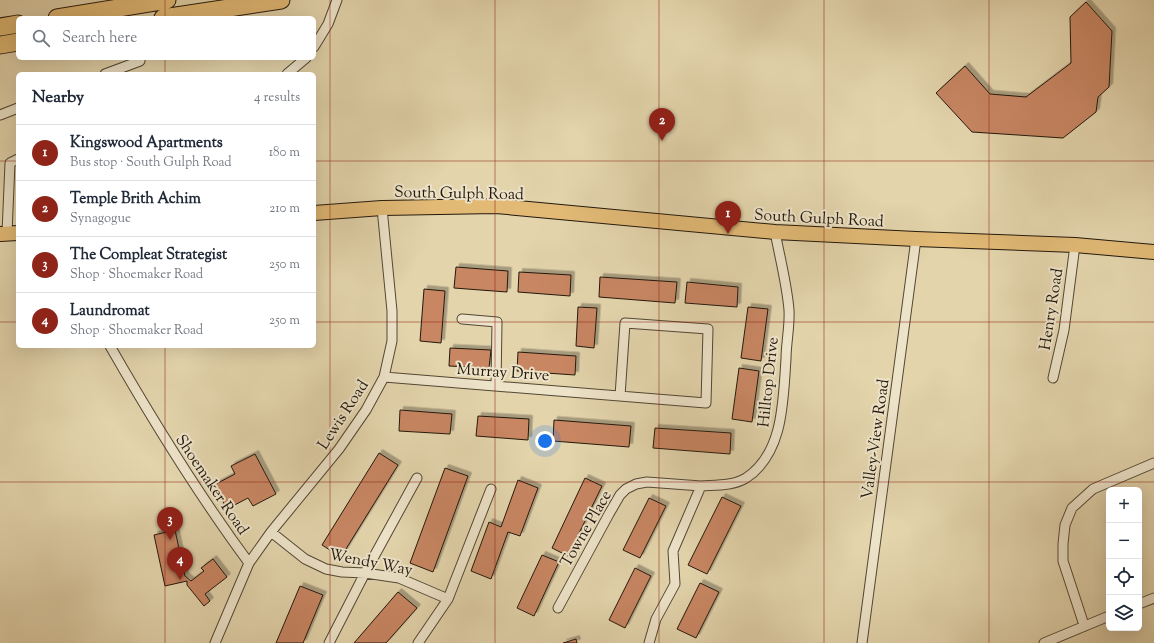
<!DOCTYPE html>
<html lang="en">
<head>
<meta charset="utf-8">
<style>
  body { margin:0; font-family:"Sorts Mill Goudy",serif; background:#f6f6f7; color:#1f2937 }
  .controls { position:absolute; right:12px; bottom:12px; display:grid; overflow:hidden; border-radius:6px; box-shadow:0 4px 16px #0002 }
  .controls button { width:36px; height:36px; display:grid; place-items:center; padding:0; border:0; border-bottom:1px solid #e0e1e3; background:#fff; color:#1f2937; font:20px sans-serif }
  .you { position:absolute; left:545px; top:441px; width:14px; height:14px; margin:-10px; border:3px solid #fff; border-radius:50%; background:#1a73e8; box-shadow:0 0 0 6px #1a73e833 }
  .badge { display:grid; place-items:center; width:26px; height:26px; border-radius:50%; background:#8f2418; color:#fff; font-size:13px; font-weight:700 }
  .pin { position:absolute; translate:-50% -33px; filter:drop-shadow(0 1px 2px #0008) }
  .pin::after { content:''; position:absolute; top:21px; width:14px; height:12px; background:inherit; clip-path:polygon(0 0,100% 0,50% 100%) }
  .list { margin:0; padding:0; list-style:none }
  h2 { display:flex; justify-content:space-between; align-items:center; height:52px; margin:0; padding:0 16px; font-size:17px }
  h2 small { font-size:13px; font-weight:400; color:#747a83 }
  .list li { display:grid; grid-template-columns:26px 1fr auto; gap:12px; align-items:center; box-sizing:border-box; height:56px; padding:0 16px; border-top:1px solid #e0e1e3 }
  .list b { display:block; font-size:15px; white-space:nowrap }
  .list p { margin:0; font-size:13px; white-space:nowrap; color:#747a83 }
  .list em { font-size:13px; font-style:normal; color:#747a83 }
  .icon { flex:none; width:22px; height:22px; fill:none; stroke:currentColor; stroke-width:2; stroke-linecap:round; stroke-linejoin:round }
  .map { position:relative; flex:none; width:1154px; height:643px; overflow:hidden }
  .search { position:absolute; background:#fff; box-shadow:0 4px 16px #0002; left:16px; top:16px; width:300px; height:44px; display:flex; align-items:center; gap:10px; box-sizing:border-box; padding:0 14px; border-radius:6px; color:#747a83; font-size:15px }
  .panel { position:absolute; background:#fff; box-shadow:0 4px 16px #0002; left:16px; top:72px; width:300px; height:276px; border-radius:6px }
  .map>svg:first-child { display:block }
</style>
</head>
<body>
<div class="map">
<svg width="1154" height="643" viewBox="0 0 1154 643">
  <defs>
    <filter id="shadow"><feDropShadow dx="3.5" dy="-3.5" stdDeviation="0" flood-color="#0004"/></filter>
  </defs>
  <rect width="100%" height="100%" fill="#e3d4ac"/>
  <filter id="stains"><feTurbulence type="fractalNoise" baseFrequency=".005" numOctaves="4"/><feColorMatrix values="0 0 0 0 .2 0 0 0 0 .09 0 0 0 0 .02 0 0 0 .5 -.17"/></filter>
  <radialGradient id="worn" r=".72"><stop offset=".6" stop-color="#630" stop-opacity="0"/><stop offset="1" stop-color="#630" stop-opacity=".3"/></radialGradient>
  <path fill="#c88663" stroke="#22180c" filter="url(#shadow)" d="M1086,2L1112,31L1109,87L1098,97L1096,112L1063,138L972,132L936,93L965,66L990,94L1026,97L1071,63L1070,17Z
    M456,267L508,271L507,292L454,288Z
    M519,272L571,275L570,296L518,292Z
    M600,277L677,282L675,303L599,297Z
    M687,282L738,287L737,307L685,303Z
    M424,289L445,291L441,343L420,341Z
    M578,307L597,308L594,348L576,346Z
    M748,307L768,309L761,361L741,358Z
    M450,348L491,350L489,368L449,366Z
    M518,352L576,356L575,375L517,371Z
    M739,368L759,371L752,422L732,419Z
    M400,410L452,414L450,434L399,431Z
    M478,416L529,419L528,440L476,436Z
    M554,420L631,426L629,447L553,441Z
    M655,428L731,433L730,454L653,448Z
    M379,453L398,465L341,557L322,545Z
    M255,454L276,494L253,506L248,498L227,509L214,485L235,474L231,466Z
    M445,468L468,476L433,572L410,563Z
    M585,478L602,486L568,556L552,548Z
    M518,480L538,488L520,536L508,532L491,579L471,571L489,522L501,527Z
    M722,497L741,506L707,574L688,565Z
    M649,498L666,506L640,558L623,550Z
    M175,530L185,576L191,581L204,571L201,568L213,559L227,577L205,594L210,601L204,606L187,585V581L165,586L154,535Z
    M542,555L559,562L534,616L517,608Z
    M635,568L651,576L625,628L609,620Z
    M700,583L719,592L696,638L677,629Z
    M300,586L323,595L303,643H276Z
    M398,592L417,608L386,643H354Z
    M576,639L577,643H563Z"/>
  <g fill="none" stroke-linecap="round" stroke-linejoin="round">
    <g stroke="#524734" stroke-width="11">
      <path id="minor" d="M314,47L328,24L337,0
        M105,74L140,61
        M287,74L306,58
        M0,115L18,108
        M7,233L10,163L18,159
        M462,319L497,322L496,386
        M110,346C153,421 198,494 249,563L215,643
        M384,377L706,403L708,329L625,323L620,396
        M1053,378L1064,330L1075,245
        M271,532L305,559L326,569L342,572L365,573L399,578L448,599
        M249,563L271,532L339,449L366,410L384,377L392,341V311L382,208
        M1139,604L1154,598
        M558,608L609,514L620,495L626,489L636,484L647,482L701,486
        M1084,625L1063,561V544L1065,525L1072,508L1093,489L1154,463
        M329,643L365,573L417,478
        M418,643L448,599L491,489
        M649,643L656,619L675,584L673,551L701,486C716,485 733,486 746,478C784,453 783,400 786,359C786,343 790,326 789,310C787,285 780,258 775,232
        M862,643L916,239
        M1044,643L1109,616"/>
    </g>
    <g stroke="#22180c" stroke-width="16">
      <path id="primary" d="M314,213L382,208L496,206L775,232L916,239L1075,245L1154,252
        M0,234L18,233"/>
    </g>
    <g stroke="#22180c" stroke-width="19">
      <path id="motorway" d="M57,18L167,0
        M163,18L281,0
        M0,27L18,24
        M0,45L18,42"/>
    </g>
    <use href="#minor" stroke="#ede3c9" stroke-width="9"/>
    <use href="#primary" stroke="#e2ba76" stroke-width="14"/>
    <use href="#motorway" stroke="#e2ba76" stroke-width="17"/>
  </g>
  <path fill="none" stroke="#8f2418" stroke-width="1" stroke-opacity="0.55" d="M165,0V18M330,0V643M495,0V643M659,0V643M824,0V643M989,0V643M165,58V74M0,161H18M314,161H1154M0,322H18M314,322H1154M165,346V643M0,482H1154"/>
  <g text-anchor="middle" stroke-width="4" stroke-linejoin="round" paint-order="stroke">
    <g font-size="16" fill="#22180c" stroke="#ede3c9">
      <text transform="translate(459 192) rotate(1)" y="6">South Gulph Road</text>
      <text transform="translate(819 217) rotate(3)" y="6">South Gulph Road</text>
      <text transform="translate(1050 309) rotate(-81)" y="6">Henry Road</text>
      <text transform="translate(503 371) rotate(4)" y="6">Murray Drive</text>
      <text transform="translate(767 382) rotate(-84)" y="6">Hilltop Drive</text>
      <text transform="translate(342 414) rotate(-57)" y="6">Lewis Road</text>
      <text transform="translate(874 439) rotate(-82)" y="6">Valley-View Road</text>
      <text transform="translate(213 484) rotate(56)" y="6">Shoemaker Road</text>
      <text transform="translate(585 528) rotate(-60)" y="6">Towne Place</text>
      <text transform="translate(371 561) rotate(11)" y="6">Wendy Way</text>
    </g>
  </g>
  <rect width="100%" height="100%" filter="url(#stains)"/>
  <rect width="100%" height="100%" fill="url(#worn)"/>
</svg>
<div class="controls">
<button>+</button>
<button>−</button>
<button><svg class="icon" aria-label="locate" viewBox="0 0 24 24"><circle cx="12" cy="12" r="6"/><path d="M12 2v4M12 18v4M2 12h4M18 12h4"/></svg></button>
<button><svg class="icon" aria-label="layers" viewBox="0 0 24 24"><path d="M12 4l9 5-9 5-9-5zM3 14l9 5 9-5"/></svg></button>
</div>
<div class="you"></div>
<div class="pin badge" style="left:728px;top:234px">1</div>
<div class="pin badge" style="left:662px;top:141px">2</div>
<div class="pin badge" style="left:170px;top:540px">3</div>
<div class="pin badge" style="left:180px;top:580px">4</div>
<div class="search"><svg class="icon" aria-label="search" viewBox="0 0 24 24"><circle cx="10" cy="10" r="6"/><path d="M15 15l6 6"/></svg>Search here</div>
<section class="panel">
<h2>Nearby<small>4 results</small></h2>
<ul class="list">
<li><span class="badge">1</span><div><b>Kingswood Apartments</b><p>Bus stop · South Gulph Road</p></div><em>180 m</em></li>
<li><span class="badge">2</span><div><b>Temple Brith Achim</b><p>Synagogue</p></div><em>210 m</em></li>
<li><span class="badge">3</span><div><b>The Compleat Strategist</b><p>Shop · Shoemaker Road</p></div><em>250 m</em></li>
<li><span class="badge">4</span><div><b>Laundromat</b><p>Shop · Shoemaker Road</p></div><em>250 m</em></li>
</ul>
</section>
</div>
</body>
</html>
